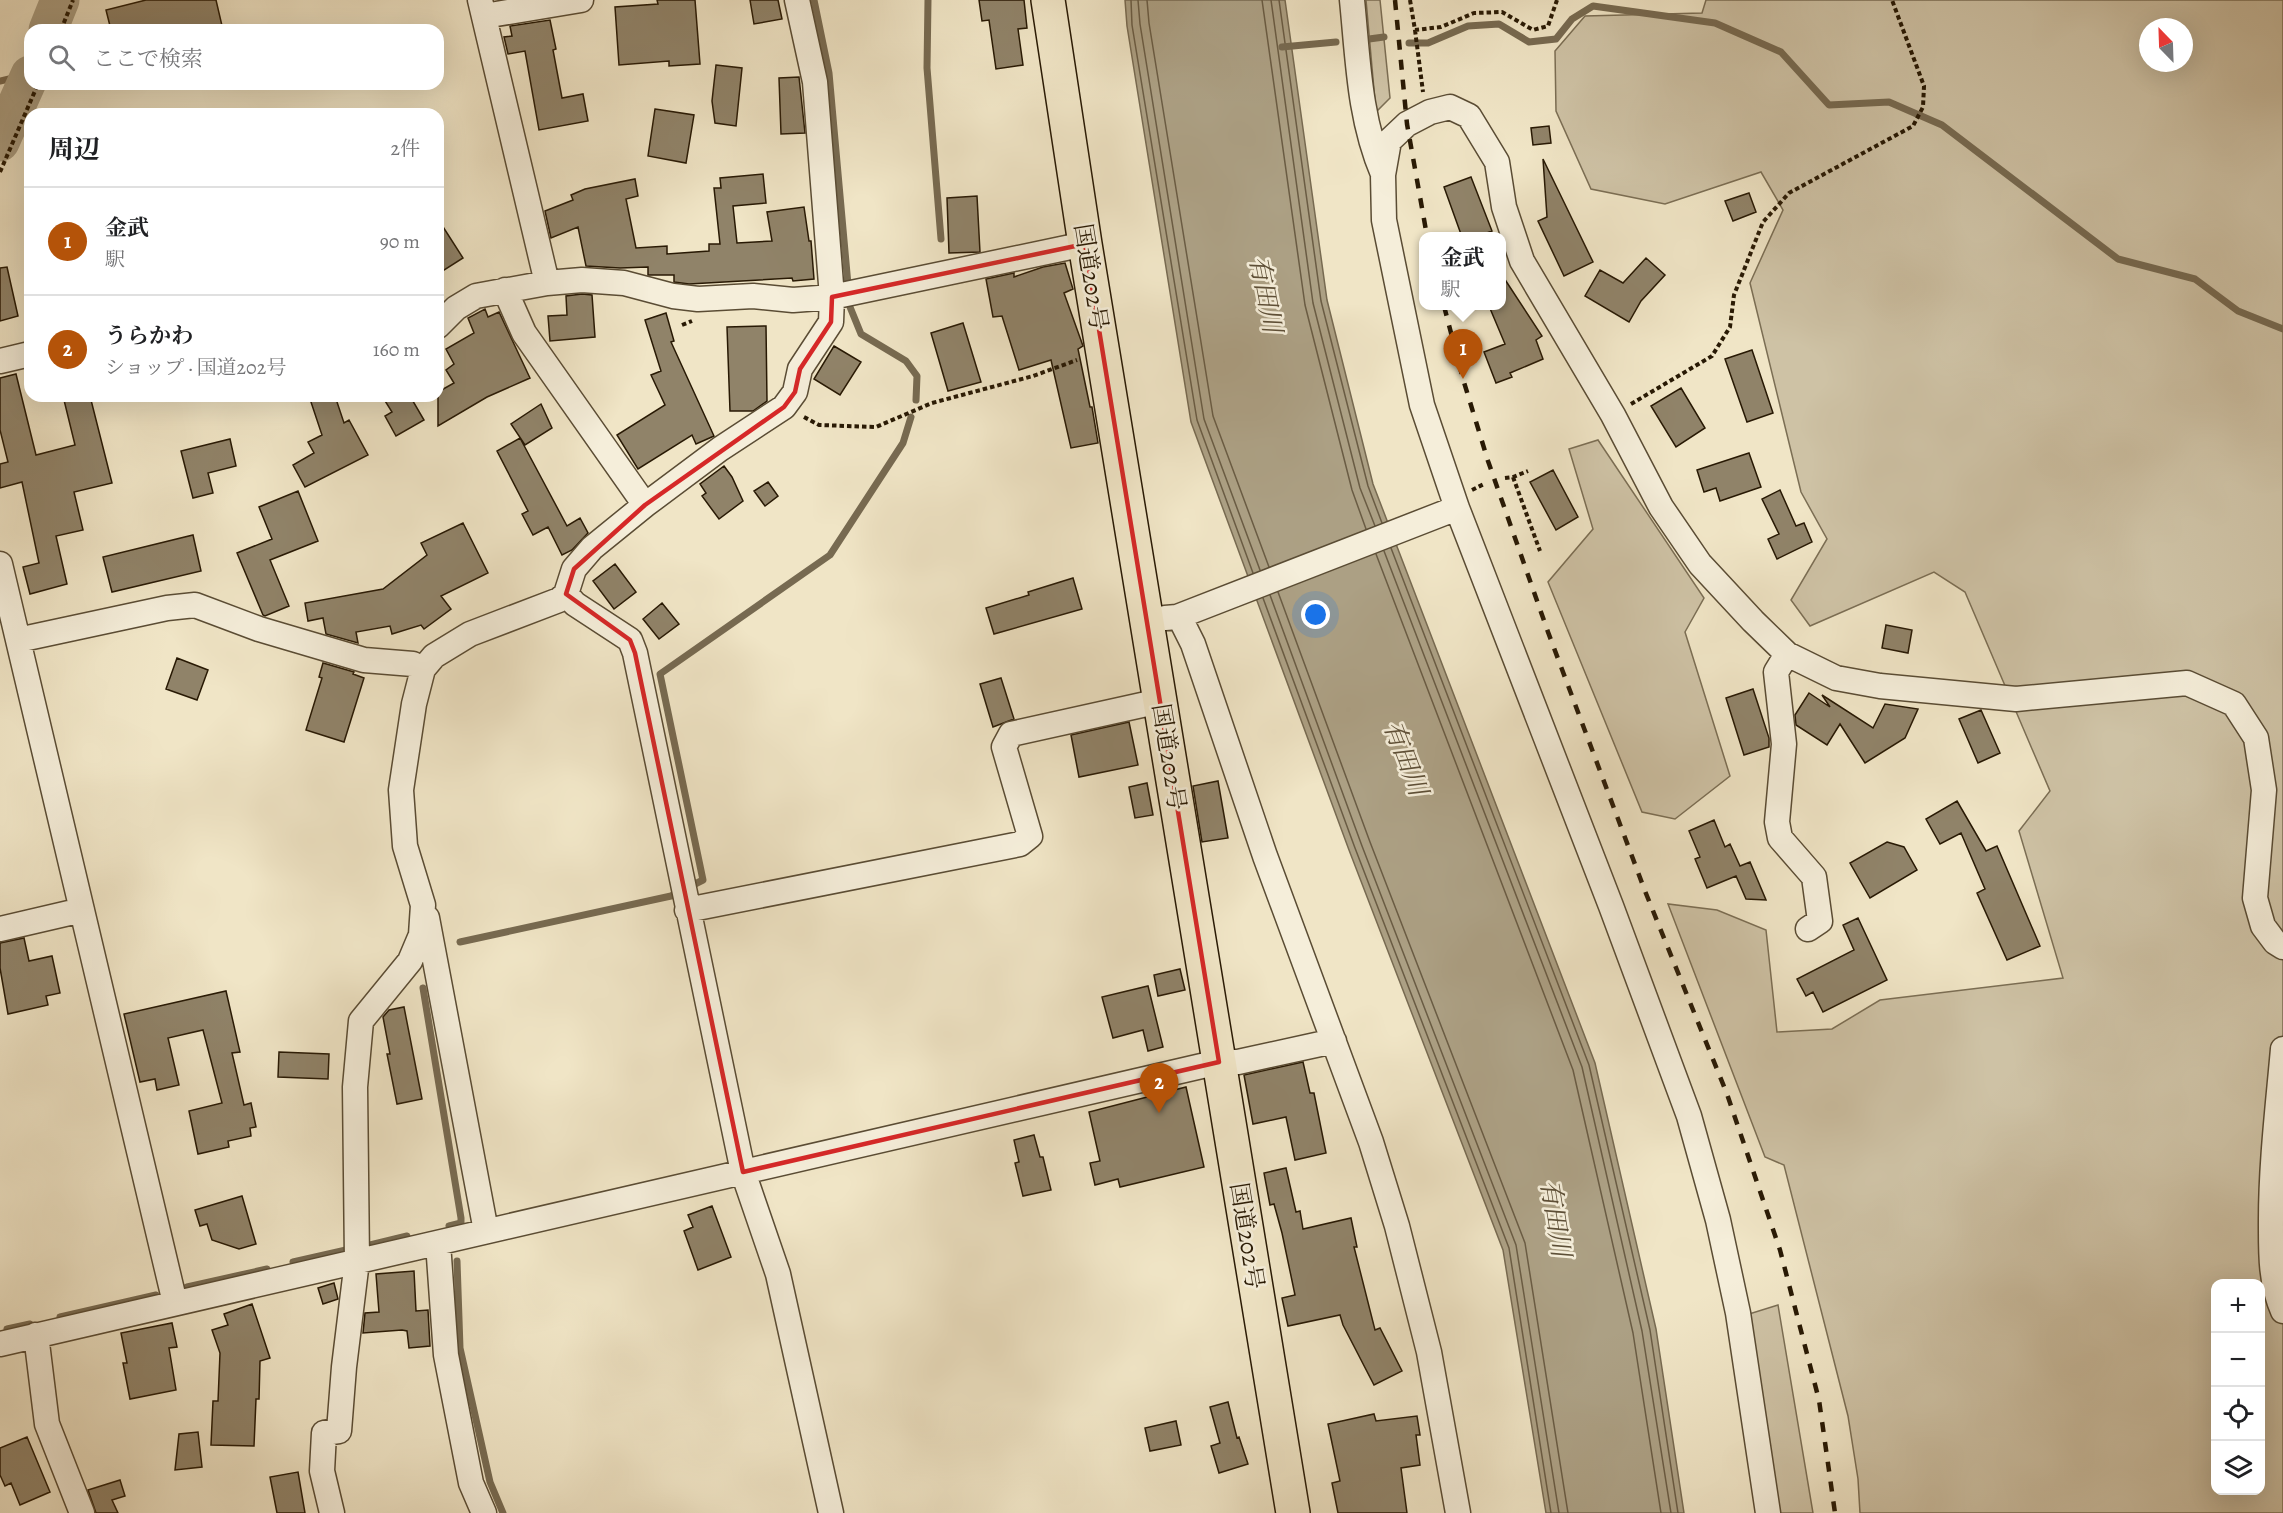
<!DOCTYPE html>
<html lang="ja">
<head>
<meta charset="utf-8">
<style>
  body { margin:0; font-family:Alegreya,"Noto Serif JP",serif; background:#f6f6f6; color:#202124 }
  .controls { position:absolute; right:18px; bottom:18px; display:grid; overflow:hidden; border-radius:12px; box-shadow:0 6px 24px #0002 }
  .controls button { width:54px; height:54px; display:grid; place-items:center; padding:0; border:0; border-bottom:2px solid #e0e0e0; background:#fff; color:#202124; font:30px sans-serif }
  .compass { position:absolute; left:2139px; top:18px; width:54px; height:54px; border-radius:50%; background:#fff; box-shadow:0 6px 24px #0002; rotate:337deg }
  .you { position:absolute; left:1316px; top:615px; width:21px; height:21px; margin:-15px; border:4px solid #fff; border-radius:50%; background:#1a73e8; box-shadow:0 0 0 9px #1a73e833 }
  .badge { display:grid; place-items:center; width:39px; height:39px; border-radius:50%; background:#b45309; color:#fff; font-size:20px; font-weight:700 }
  .pin { position:absolute; translate:-50% -50px; filter:drop-shadow(0 2px 3px #0008) }
  .pin::after { content:''; position:absolute; top:32px; width:21px; height:18px; background:inherit; clip-path:polygon(0 0,100% 0,50% 100%) }
  .popup { position:absolute; left:1419px; top:232px; width:87px; height:78px; box-sizing:border-box; display:grid; place-content:center; border-radius:12px; background:#fff; filter:drop-shadow(0 2px 4px #0005); font-size:20px; white-space:nowrap; color:#757577 }
  .popup b { font-size:22px; color:#202124 }
  .popup::after { content:''; position:absolute; left:50%; top:100%; margin-left:-12px; border:12px solid transparent; border-top-color:#fff }
  .list { margin:0; padding:0; list-style:none }
  h2 { display:flex; justify-content:space-between; align-items:center; height:78px; margin:0; padding:0 24px; font-size:26px }
  h2 small { font-size:20px; font-weight:400; color:#757577 }
  .list li { display:grid; grid-template-columns:39px 1fr auto; gap:18px; align-items:center; box-sizing:border-box; height:108px; padding:0 24px; border-top:2px solid #e0e0e0 }
  .list b { display:block; font-size:22px; white-space:nowrap }
  .list p { margin:0; font-size:20px; white-space:nowrap; color:#757577 }
  .list em { font-size:20px; font-style:normal; color:#757577 }
  .icon { flex:none; width:33px; height:33px; fill:none; stroke:currentColor; stroke-width:2; stroke-linecap:round; stroke-linejoin:round }
  .map { position:relative; flex:none; width:2283px; height:1513px; overflow:hidden }
  .search { position:absolute; background:#fff; box-shadow:0 6px 24px #0002; left:24px; top:24px; width:420px; height:66px; display:flex; align-items:center; gap:15px; box-sizing:border-box; padding:0 21px; border-radius:18px; color:#757577; font-size:22px }
  .panel { position:absolute; background:#fff; box-shadow:0 6px 24px #0002; left:24px; top:108px; width:420px; height:294px; border-radius:18px }
  .map>svg:first-child { display:block }
</style>
</head>
<body>
<div class="map">
<svg width="2283" height="1513" viewBox="0 0 2283 1513">
  <rect width="100%" height="100%" fill="#f0e5c6"/>
  <filter id="stains"><feTurbulence type="fractalNoise" baseFrequency=".00333" numOctaves="4"/><feColorMatrix values="0 0 0 0 .2 0 0 0 0 .09 0 0 0 0 .02 0 0 0 .5 -.17"/></filter>
  <radialGradient id="worn" r=".72"><stop offset=".6" stop-color="#630" stop-opacity="0"/><stop offset="1" stop-color="#630" stop-opacity=".3"/></radialGradient>
  <path fill="#cec2a5" stroke="#7b6e54" stroke-width="1.5" fill-rule="evenodd" d="M1366,0H1380L1390,98L1376,112Z
    M1706,0H2283V1513H1860L1858,1479L1848,1416L1784,1165L1765,1157L1668,904L1717,910L1766,930L1777,1032L1832,1029L1880,1000L2063,978L2019,831L2050,791L1965,592L1934,572L1810,626L1791,600L1827,539L1801,492L1750,283L1783,210L1761,172L1665,204L1591,189L1556,111L1555,51L1585,16L1702,13ZM2148,27H2184V63H2148ZM2216,1284H2260V1490H2216Z
    M1598,440L1704,598L1685,632L1730,776L1675,819L1642,812L1548,582L1593,529L1569,449Z
    M1778,1305L1813,1513H1779L1749,1314Z"/>
  <path fill="#aca084" stroke="#776a51" stroke-width="1.5" d="M1125,0H1285L1327,300L1373,484L1595,1063L1656,1329L1684,1513H1546L1503,1250L1349,850L1191,422L1127,26Z"/>
  <g fill="none" stroke-linecap="round" stroke-linejoin="round">
    <path stroke="#6a5c44" stroke-width="1.5" d="M1131,0L1132,25L1197,420L1253,573
      M1138,0L1140,24L1204,419L1260,570
      M1147,0L1149,23L1213,416L1269,567
      M1262,0L1305,305L1352,490L1366,529
      M1271,0L1313,303L1360,488L1375,526
      M1279,0L1321,301L1368,486L1382,523
      M1391,548L1589,1065L1650,1330L1678,1513
      M1384,551L1582,1067L1642,1331L1671,1513
      M1376,554L1573,1070L1633,1333L1661,1513
      M1278,592L1370,842L1525,1243L1568,1513
      M1270,595L1362,846L1516,1245L1559,1513
      M1263,598L1355,848L1509,1248L1551,1513"/>
    <path stroke="#776a51" stroke-width="7" d="M814,0L829,73L850,307L861,334L906,361L917,376L916,400
      M928,0L927,68L941,239
      M1369,39L1384,37
      M1409,43H1428L1468,26L1499,24L1529,42L1556,39L1572,19L1593,6L1715,23L1781,52L1829,105L1889,102L1942,125L2118,259L2195,279L2238,311L2283,329
      M1282,47L1336,42
      M0,81L30,74
      M689,887L703,880L660,674L830,555L903,443L911,417
      M460,942L671,896L679,892
      M423,988L461,1218V1223L449,1226
      M370,1245L407,1236
      M457,1261L460,1348L490,1482L503,1513
      M293,1262L346,1250
      M187,1287L267,1269
      M60,1317L156,1295
      M7,1329L30,1324"/>
    <path stroke="#aca084" stroke-width="39" d="M48,30L60,0
      M0,142L30,75"/>
  </g>
  <path fill="#908369" stroke="#281904" stroke-width="1.5" d="M146,0H216L223,30H111L106,10Z
    M657,0H695L700,64L669,66V61L619,65L615,7L658,4Z
    M750,0H778L782,19L754,24Z
    M979,0H1024L1027,28L1018,29L1023,65L996,69L989,20L982,21Z
    M550,20L556,49L553,50L562,98L583,94L588,121L539,130L525,51L508,54L504,37L512,36L510,26Z
    M716,65L742,68L736,126L715,123L712,101Z
    M799,77L805,133L781,134L779,78Z
    M655,109L694,115L686,163L648,156Z
    M1549,126L1551,143L1533,145L1531,128Z
    M1543,159L1593,262L1564,276L1538,221L1547,217Z
    M763,174L766,203L733,206L737,243L772,241L767,212L804,207L809,241H811L814,279L793,281L792,278L689,284L674,282V275H648V267L620,268L586,266L578,227L551,238L545,211L573,200L571,195L585,189L635,179L638,196L626,199L636,248L667,246V254L709,251V244H720L714,188H721L720,178Z
    M1471,177L1492,231L1476,237H1462L1444,187Z
    M1749,193L1756,212L1733,221L1725,201Z
    M977,196L980,252L949,253L947,198Z
    M438,219L463,258L438,274Z
    M1646,258L1665,275L1641,301L1629,322L1585,296L1600,270L1623,283Z
    M1065,263L1073,289L1064,293L1083,346L1078,349L1090,407H1092L1098,443L1071,448L1051,360L1019,370L1002,316L993,317L986,279L1014,273V277L1043,267Z
    M7,267L18,316L0,321V268Z
    M1502,275L1542,336L1536,340L1543,359L1510,373L1512,377L1496,383L1484,352L1505,344L1489,306H1502Z
    M582,294L592,295L595,337L550,341L548,316L567,315L566,296Z
    M485,309L488,317L499,312L530,378L487,397L438,426V392L454,383L446,370L454,364L446,349L474,333L468,318Z
    M666,313L674,341L671,342L714,436L696,444L692,435L638,469L617,435L665,405L651,375L661,371L645,320Z
    M963,323L981,382L948,391L931,333Z
    M766,326L767,401L753,411H730L727,327Z
    M834,346L861,362L840,395L814,379Z
    M1752,350L1773,413L1747,422L1725,359Z
    M16,374L36,455L75,445L63,396H90L112,483L74,492L83,530L56,536L67,584L30,594L23,567L39,563L22,482L0,488V464L8,462L0,430V378Z
    M1681,388L1705,428L1676,447L1651,406Z
    M309,396H335L344,423L349,420L368,455L305,487L293,465L314,453L308,442L322,435Z
    M382,396H410L424,420L396,436L385,416L392,412Z
    M541,404L552,428L525,445L511,424Z
    M520,438L567,526L580,518L588,533L572,550L562,555L548,527L533,535L522,514L528,511L497,451Z
    M230,439L236,466L208,473L213,493L193,498L181,451Z
    M1749,453L1761,487L1720,501L1716,488L1704,492L1697,470Z
    M724,466L732,477L743,501L719,519L702,496L706,493L700,484Z
    M1553,470L1578,517L1556,530L1530,482Z
    M768,482L778,496L765,506L754,491Z
    M1780,490L1796,526L1804,523L1812,542L1777,559L1768,539L1779,534L1762,499Z
    M298,491L318,541L270,560L289,606L265,616L263,615L237,553L272,539L259,507Z
    M463,523L488,573L441,596L451,609L424,629L421,625L392,634L390,626L356,632L358,643L326,634L323,618L308,621L305,603L383,589L427,555L421,543Z
    M193,535L201,571L112,592L103,557Z
    M615,564L636,592L614,609L593,581Z
    M1073,578L1082,609L994,634L986,608L1029,595L1028,592Z
    M662,603L679,624L659,639L643,619Z
    M1886,625L1912,630L1908,653L1882,648Z
    M177,658L208,670L197,700L166,689Z
    M323,663L354,672L353,674L364,678L344,742L306,730L322,678L319,677Z
    M1001,678L1014,719L993,727L980,684Z
    M1753,689L1769,738V747L1744,755L1726,698Z
    M1809,693L1830,707L1822,695L1873,728L1885,704L1918,709L1905,738L1865,763L1840,724L1827,745L1796,725L1795,715Z
    M1981,710L2000,753L1978,763L1959,719Z
    M1129,722L1138,765L1079,777L1071,735Z
    M1218,781L1228,838L1202,842L1193,786Z
    M1147,783L1153,815L1135,818L1129,787Z
    M1957,801L1986,851L1997,846L2040,946L2007,960L1977,893L1985,889L1961,833L1940,844L1926,819Z
    M1714,820L1725,847L1730,844L1740,866L1750,862L1766,900L1746,899L1736,876L1707,888L1695,859L1700,857L1689,831Z
    M1887,842L1904,847L1917,870L1870,898L1850,863Z
    M1858,918L1887,980L1823,1012L1813,992L1806,996L1797,979L1854,950L1843,925Z
    M24,938L29,961L52,956L60,993L46,996L48,1005L8,1014L0,968V943Z
    M1180,969L1185,990L1158,996L1154,975Z
    M1148,986L1163,1047L1148,1051L1143,1030L1113,1038L1102,997Z
    M226,991L240,1052L232,1053L244,1105L251,1103L256,1127L250,1128L251,1136L228,1141L229,1147L198,1154L189,1111L222,1103L203,1030L168,1038L179,1085L157,1090L155,1079L140,1082L124,1014Z
    M404,1007L422,1099L397,1104L387,1054H390L383,1017L389,1010Z
    M279,1052L329,1054L328,1079L278,1077Z
    M1303,1062L1310,1093H1314L1326,1153L1295,1160L1286,1117L1253,1124L1244,1075Z
    M1186,1087L1204,1167L1120,1187L1118,1179L1095,1185L1090,1163L1100,1161L1089,1112Z
    M1034,1135L1040,1157H1043L1051,1190L1023,1196L1015,1163L1019,1162L1014,1140Z
    M1286,1168L1296,1212L1300,1211L1303,1229L1351,1218L1357,1247H1354L1375,1330L1380,1328L1402,1371L1374,1385L1343,1325L1340,1315L1288,1326L1282,1298L1295,1295L1282,1233L1274,1204L1270,1205L1264,1173Z
    M242,1196L256,1244L239,1249L212,1240L207,1224L200,1226L195,1210Z
    M712,1206L731,1257L698,1270L684,1231L693,1227L688,1215Z
    M414,1271L416,1311L428,1310L430,1346L409,1348L407,1331L402,1330L363,1333L365,1313L379,1312L376,1274Z
    M334,1283L338,1299L323,1304L318,1288Z
    M252,1304L270,1358L260,1361L259,1399H256L254,1446L211,1445L213,1401H218L220,1353L212,1330L228,1325L224,1314Z
    M172,1323L177,1347L169,1348L176,1390L130,1399L123,1363H127L121,1333Z
    M1228,1402L1237,1438L1239,1437L1248,1464L1219,1473L1211,1446L1220,1443L1210,1407Z
    M1374,1414L1376,1421L1417,1416L1420,1435H1416L1420,1465L1401,1468L1407,1513H1338L1332,1483L1340,1481L1328,1424Z
    M1176,1421L1181,1445L1150,1451L1145,1428Z
    M198,1432L202,1467L175,1470L179,1434Z
    M27,1437L50,1492L20,1505L11,1483L5,1486L0,1475V1448Z
    M298,1472L305,1513H277L270,1477Z
    M120,1480L125,1496L112,1500L118,1513H96L88,1490Z"/>
  <g fill="none" stroke-linecap="round" stroke-linejoin="round">
    <g stroke="#5a4c34" stroke-width="27">
      <path id="minor" d="M480,0L547,283
        M1352,0C1358,59 1359,118 1383,174
        M484,16L581,0
        M505,290L524,333L645,505
        M438,326L456,308L476,296L547,283L582,280L624,283L673,296L698,299L753,296L793,300L832,297L1085,244
        M0,361L30,354
        M0,564L175,1303
        M566,594L575,604L630,640L635,653L743,1172L778,1274L831,1513
        M1177,617L1182,622L1193,644L1265,856L1371,1142L1397,1226L1429,1352L1458,1513
        M1165,618L1177,617L1457,508
        M18,640L167,608L195,605L259,629L364,660L413,664L423,669
        M1787,654L1776,672L1784,744L1777,822L1780,838L1814,877L1820,921L1808,929
        M687,910L1020,844L1030,836L1004,747L1011,734L1160,701
        M427,918L486,1231
        M0,929L82,910
        M2283,1049C2278,1106 2271,1163 2271,1220C2271,1251 2270,1282 2283,1311
        M438,1243L446,1355L471,1483L484,1513
        M36,1335L47,1424L82,1513
        M0,1344L1219,1062H1238L1334,1041
        M332,1513L322,1471L324,1433L339,1431L344,1367L357,1261L355,1087L361,1021L410,961L421,935L423,905L405,846L401,790L414,704L423,669L434,656L470,634L559,600L566,594L574,569L592,548L645,505L720,449L784,407L795,392L800,369L831,322L832,297L815,82L797,0
        M1768,1513L1738,1313L1718,1220L1689,1116L1611,906L1457,508L1422,405L1384,220L1383,175L1389,141L1407,124L1430,112L1450,107L1469,116L1497,162L1504,207L1522,261L1613,415L1661,507L1700,564L1753,621L1787,654L1836,678L1880,686L2016,699L2187,683L2234,704L2256,738L2264,790L2255,898L2263,926L2275,942L2283,947"/>
    </g>
    <g stroke="#281904" stroke-width="36">
      <path id="highway" d="M1048,0L1085,244L1293,1513"/>
    </g>
    <path stroke="#281904" stroke-width="4" stroke-dasharray="4.5 3" stroke-linecap="butt" d="M1410,0L1415,30L1441,27L1474,13L1502,12L1533,30L1548,26L1557,0
      M61,30L73,0
      M1415,30L1423,92
      M0,172L38,84
      M682,325L692,321
      M1631,404L1712,356L1730,327L1734,295L1763,222L1789,193L1913,126L1923,107L1924,86L1892,0
      M804,417L819,425L876,427L932,403L1033,376L1077,360
      M1513,477L1540,551
      M1505,478L1513,477L1528,471
      M1472,490L1484,484"/>
    <use href="#minor" stroke="#f5eeda" stroke-width="24"/>
    <use href="#highway" stroke="#f0e5c6" stroke-width="33"/>
    <path stroke="#281904" stroke-width="4.5" stroke-dasharray="10 10" stroke-linecap="butt" d="M1395,0L1407,124L1427,236
      M1444,306L1463,379L1488,461L1548,632L1645,891L1727,1094L1780,1250L1819,1400L1835,1513"/>
  </g>
  <path fill="none" stroke="#d62828" stroke-width="4.5" stroke-linejoin="round" d="M1085,244L1219,1062L743,1172L635,653L630,640L566,594L574,569L645,505L784,407L795,392L800,369L831,322L832,297Z"/>
  <g text-anchor="middle" stroke-width="5" stroke-linejoin="round" paint-order="stroke">
    <g font-size="24" fill="#281904" stroke="#f5eeda">
      <text transform="translate(1091 277) rotate(81)" y="8">国道202号</text>
      <text transform="translate(1169 757) rotate(81)" y="8">国道202号</text>
      <text transform="translate(1247 1236) rotate(81)" y="8">国道202号</text>
    </g>
    <g font-size="26" font-style="italic" fill="#5d4f37" stroke="#f5eeda">
      <text transform="translate(1266 294) rotate(79)" y="9">有田川</text>
      <text transform="translate(1406 758) rotate(69)" y="9">有田川</text>
      <text transform="translate(1556 1218) rotate(81)" y="9">有田川</text>
    </g>
  </g>
  <rect width="100%" height="100%" filter="url(#stains)"/>
  <rect width="100%" height="100%" fill="url(#worn)"/>
</svg>
<div class="controls">
<button>+</button>
<button>−</button>
<button><svg class="icon" aria-label="locate" viewBox="0 0 24 24"><circle cx="12" cy="12" r="6"/><path d="M12 2v4M12 18v4M2 12h4M18 12h4"/></svg></button>
<button><svg class="icon" aria-label="layers" viewBox="0 0 24 24"><path d="M12 4l9 5-9 5-9-5zM3 14l9 5 9-5"/></svg></button>
</div>
<svg class="compass" viewBox="-18 -18 36 36"><path d="M0-13l5 13h-10z" fill="#e53935"/><path d="M0 13l5-13h-10z" fill="#757577"/></svg>
<div class="you"></div>
<div class="pin badge" style="left:1463px;top:379px">1</div>
<div class="popup"><b>金武</b>駅</div>
<div class="pin badge" style="left:1159px;top:1113px">2</div>
<div class="search"><svg class="icon" aria-label="search" viewBox="0 0 24 24"><circle cx="10" cy="10" r="6"/><path d="M15 15l6 6"/></svg>ここで検索</div>
<section class="panel">
<h2>周辺<small>2件</small></h2>
<ul class="list">
<li><span class="badge">1</span><div><b>金武</b><p>駅</p></div><em>90 m</em></li>
<li><span class="badge">2</span><div><b>うらかわ</b><p>ショップ · 国道202号</p></div><em>160 m</em></li>
</ul>
</section>
</div>
</body>
</html>
